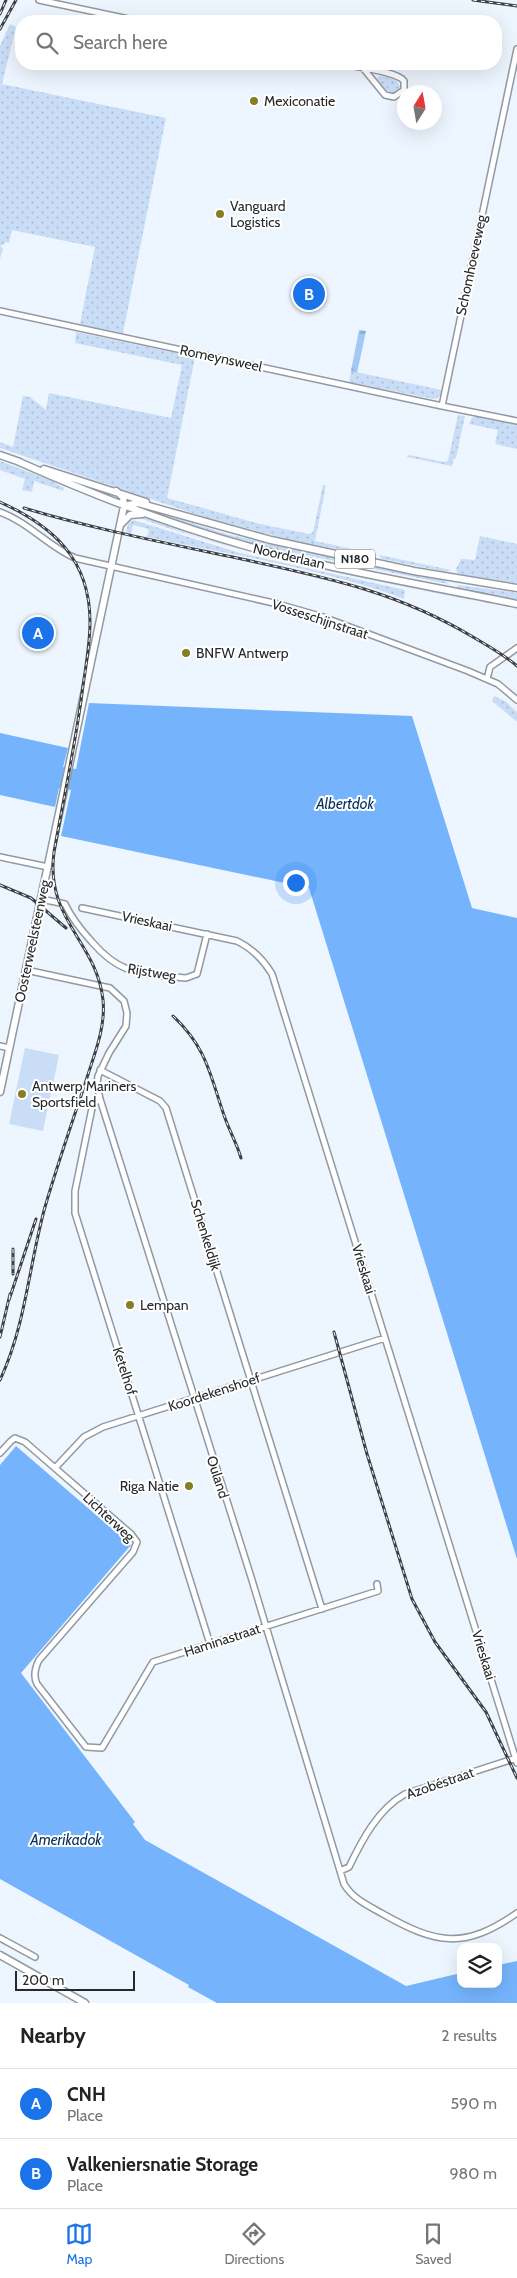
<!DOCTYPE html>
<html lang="en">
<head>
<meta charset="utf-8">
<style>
  body { margin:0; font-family:Cabin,sans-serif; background:#f6f6f6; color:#222 }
  .controls { position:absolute; right:15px; bottom:15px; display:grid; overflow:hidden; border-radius:10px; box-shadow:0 5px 20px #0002 }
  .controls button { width:45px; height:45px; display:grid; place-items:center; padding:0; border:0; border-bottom:1px solid #e0e0e0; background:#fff; color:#222; font:25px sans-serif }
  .compass { position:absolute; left:397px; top:85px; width:45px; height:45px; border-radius:50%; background:#fff; box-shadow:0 5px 20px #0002; rotate:11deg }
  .scale { position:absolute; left:15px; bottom:12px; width:120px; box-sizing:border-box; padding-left:5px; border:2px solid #26292c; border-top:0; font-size:14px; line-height:18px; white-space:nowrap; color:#26292c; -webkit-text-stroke:4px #fff; paint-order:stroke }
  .you { position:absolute; left:295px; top:882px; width:18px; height:18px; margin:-12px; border:4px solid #fff; border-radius:50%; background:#1a73e8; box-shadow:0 0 0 8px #1a73e833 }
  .badge { display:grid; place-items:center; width:32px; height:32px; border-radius:50%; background:#1a73e8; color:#fff; font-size:16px; font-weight:700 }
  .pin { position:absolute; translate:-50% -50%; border:2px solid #fff; box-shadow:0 1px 5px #0006 }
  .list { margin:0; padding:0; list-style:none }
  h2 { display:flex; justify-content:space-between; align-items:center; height:65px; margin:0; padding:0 20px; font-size:21px }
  h2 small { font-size:16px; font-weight:400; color:#767676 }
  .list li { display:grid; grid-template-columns:32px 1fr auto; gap:15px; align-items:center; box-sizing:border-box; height:70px; padding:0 20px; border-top:1px solid #e0e0e0 }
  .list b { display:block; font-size:19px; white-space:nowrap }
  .list p { margin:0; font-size:16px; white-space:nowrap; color:#767676 }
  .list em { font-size:16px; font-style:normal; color:#767676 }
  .icon { flex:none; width:28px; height:28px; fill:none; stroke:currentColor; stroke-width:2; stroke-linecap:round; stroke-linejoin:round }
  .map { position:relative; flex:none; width:517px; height:2003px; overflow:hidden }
  .search { position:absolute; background:#fff; box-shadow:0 5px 20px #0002; left:15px; right:15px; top:15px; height:55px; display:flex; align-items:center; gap:12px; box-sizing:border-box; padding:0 18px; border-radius:20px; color:#767676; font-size:19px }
  .sheet { height:205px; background:#fff }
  nav { display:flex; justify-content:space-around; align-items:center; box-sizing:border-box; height:70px; border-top:1px solid #e0e0e0; background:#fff; font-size:14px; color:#767676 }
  nav a { display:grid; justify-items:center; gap:2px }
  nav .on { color:#1a73e8 }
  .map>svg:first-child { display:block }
</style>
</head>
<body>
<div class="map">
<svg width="517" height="2003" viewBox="0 0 517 2003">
  <defs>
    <pattern id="grass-dots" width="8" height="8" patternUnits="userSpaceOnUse" patternTransform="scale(1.25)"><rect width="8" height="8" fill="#c9ddf6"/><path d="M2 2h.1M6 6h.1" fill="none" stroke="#acbed3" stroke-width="1.8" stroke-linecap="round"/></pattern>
    <pattern id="forest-firs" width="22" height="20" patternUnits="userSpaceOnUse" patternTransform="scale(1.25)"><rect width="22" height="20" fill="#a3c8f4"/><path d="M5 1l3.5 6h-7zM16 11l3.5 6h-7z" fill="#8cacd1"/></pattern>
  </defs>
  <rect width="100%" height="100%" fill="#edf5ff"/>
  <path fill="url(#grass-dots)" d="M10,24L16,27L2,84L166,118L123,333L80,324L95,247L12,230L9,243L5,242L4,245H1V247L3,248L0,259V46Z
    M381,76L396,79L400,87L397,92H388L378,80V77Z
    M76,332L195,357L167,498L260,524L309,534L313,532L323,485H326L315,541L375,554L371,556L287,539L207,518L0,448V442L13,447L23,396L30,397L46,410L49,393L171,418L182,365L75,343Z
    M351,371L442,390L441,396L434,399L349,382Z
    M458,415L465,416L456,458L453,460L452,466L407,457L409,455L443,462L448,461Z
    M476,416L517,425V449L495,444L498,430L469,424L472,418Z
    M0,461L50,480L64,488L63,491L34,481L32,492L22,490L25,479L0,470Z
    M140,506L226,534L446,581L448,584L261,546L192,527L138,507Z
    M140,516L197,537L271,558L454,596L469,597L471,600C359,577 247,557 139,518Z
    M133,520L240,553L405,590L404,599C321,568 233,555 147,537L149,529L133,525L131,534L126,533L128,524Z
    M480,536L517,544V583L458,574L456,569L461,559L475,560Z
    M379,555L451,570L447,572L382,559Z
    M458,585L517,593V600L457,588Z
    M494,696L505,701L517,712V722L492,701Z"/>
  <path fill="url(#forest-firs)" d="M359,330L366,331L357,373L351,371Z"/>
  <path fill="#c9ddf6" d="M25,1048L59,1055L43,1131L9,1124Z"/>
  <path fill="#75b4fd" d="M89,703L412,716L472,908L517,918V1559L309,888L61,836L71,790L59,788L55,807L0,795V733L68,748L63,767L76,769Z
    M16,1446L131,1545L21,1673L135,1822L133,1824L145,1840L406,1986L461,1973V1984H498V1965L517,1961V2003H217L188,1987L189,1985L0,1879V1465Z"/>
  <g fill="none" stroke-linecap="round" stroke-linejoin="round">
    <g stroke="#9199a2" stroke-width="8">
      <path id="minor" d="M39,0L138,21
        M517,49L442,406L517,421
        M342,64C355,67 397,71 404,81V90L394,97L385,95L363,68
        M0,311L442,406
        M0,512C28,522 48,546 75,558L278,604L323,617L468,671L498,684L517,700
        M487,679L490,667L517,648
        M0,857L48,867
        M41,899L65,904C72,919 81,930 92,942C122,977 143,973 186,978L197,974L207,934
        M82,908L237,941C253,949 263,959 272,974L517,1763
        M26,970L110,988L124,1001L127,1013L126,1026L109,1053L98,1076L97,1084L100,1099L251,1577L344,1884C353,1899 367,1905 383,1914C436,1944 464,1950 517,1913
        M0,1046L9,1048
        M100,1070L160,1101L166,1108L322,1609
        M100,1099L94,1103L92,1108L75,1191V1213L210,1644
        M0,1453L11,1441L15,1438L25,1442L131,1534L137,1542L133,1552L39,1660C35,1668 33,1676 37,1684L86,1747L102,1748L153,1662L378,1591L377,1584
        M55,1468L84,1437L103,1427L385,1338
        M340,1871L349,1867C362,1840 378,1809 405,1794L516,1758
        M0,1938L35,1957"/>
    </g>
    <g stroke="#9199a2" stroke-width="9">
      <path id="major" d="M0,455L20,462
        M17,461C91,494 165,523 243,545C333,570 426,585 517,604
        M44,469L146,502
        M124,506L138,503L271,540L414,571L517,588
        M121,524L130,515L142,514
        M0,1092L124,506L123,497L116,491
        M0,1955L85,2003"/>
    </g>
    <use href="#minor" stroke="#fff" stroke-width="5"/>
    <use href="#major" stroke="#fff" stroke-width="6"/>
    <g stroke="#3d4145" stroke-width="3">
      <path id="rail" d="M473,0L517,6
        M0,14L6,0
        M0,29L16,0
        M0,502C53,526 90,559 90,622C90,643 86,665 83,686C76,742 64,796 54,852C45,920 97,942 103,1000C106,1029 93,1057 85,1084C71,1125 57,1166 45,1207C29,1264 26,1325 0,1380
        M24,508C94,529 166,543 237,558C324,577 396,591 473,637C488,646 503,654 517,666
        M0,885L31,898L66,928
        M173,1016C208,1049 210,1076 225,1118C230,1132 237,1144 241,1158
        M13,1249V1274
        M9,1300L36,1219
        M334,1332L367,1454L412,1599L435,1642L486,1712L517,1778
        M0,1337L10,1294"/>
    </g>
    <use href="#rail" stroke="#fff" stroke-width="1" stroke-dasharray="4" stroke-linecap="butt"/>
  </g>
  <g fill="#877e24" stroke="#fff" stroke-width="2">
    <circle cx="254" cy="101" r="5"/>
    <circle cx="220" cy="214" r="5"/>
    <circle cx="186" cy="653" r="5"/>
    <circle cx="22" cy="1094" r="5"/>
    <circle cx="130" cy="1305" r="5"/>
    <circle cx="189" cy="1486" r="5"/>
  </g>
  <g text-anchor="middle" stroke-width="4" stroke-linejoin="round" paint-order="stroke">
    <rect fill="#fff" stroke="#67696b" stroke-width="1" x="335" y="549.5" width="40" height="19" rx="4"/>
    <g font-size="12" font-weight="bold" fill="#26292c">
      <text x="355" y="563">N180</text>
    </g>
    <g font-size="14" fill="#26292c" stroke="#fff" text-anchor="start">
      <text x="264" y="106">Mexiconatie</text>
      <text x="230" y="211">Vanguard<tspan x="230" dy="16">Logistics</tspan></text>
      <text x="196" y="658">BNFW Antwerp</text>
      <text x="32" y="1091">Antwerp Mariners<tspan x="32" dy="16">Sportsfield</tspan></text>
      <text x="140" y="1310">Lempan</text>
      <text x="179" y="1491" text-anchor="end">Riga Natie</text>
    </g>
    <g font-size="14" fill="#26292c" stroke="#fff">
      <text transform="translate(471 265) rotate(-78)" y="5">Schomhoeveweg</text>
      <text transform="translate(221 358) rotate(12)" y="5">Romeynsweel</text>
      <text transform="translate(289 556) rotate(13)" y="5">Noorderlaan</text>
      <text transform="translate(320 619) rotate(18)" y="5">Vosseschijnstraat</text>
      <text transform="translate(147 921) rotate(12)" y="5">Vrieskaai</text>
      <text transform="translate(32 941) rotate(-78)" y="5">Oosterweelsteenweg</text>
      <text transform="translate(152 972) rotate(9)" y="5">Rijstweg</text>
      <text transform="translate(206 1235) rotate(73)" y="5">Schenkeldijk</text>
      <text transform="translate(364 1269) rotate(73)" y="5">Vrieskaai</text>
      <text transform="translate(125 1371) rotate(72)" y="5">Ketelhof</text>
      <text transform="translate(214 1392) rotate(-18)" y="5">Koordekenshoef</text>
      <text transform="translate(218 1477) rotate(72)" y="5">Ouland</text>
      <text transform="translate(109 1517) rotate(43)" y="5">Lichterweg</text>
      <text transform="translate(222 1640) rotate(-18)" y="5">Haminastraat</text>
      <text transform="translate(484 1655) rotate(73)" y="5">Vrieskaai</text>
      <text transform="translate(440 1783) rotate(-19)" y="5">Azobéstraat</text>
    </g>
    <g font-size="15" font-style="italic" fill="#03315e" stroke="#fff">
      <text x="345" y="809">Albertdok</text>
      <text x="66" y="1845">Amerikadok</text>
    </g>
  </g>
</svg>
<div class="controls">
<button><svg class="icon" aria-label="layers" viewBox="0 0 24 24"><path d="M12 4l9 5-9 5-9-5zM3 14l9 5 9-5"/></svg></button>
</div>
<svg class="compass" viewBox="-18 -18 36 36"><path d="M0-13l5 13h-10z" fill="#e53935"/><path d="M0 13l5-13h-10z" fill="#767676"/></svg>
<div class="scale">200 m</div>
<div class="you"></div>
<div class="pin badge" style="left:38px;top:633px">A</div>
<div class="pin badge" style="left:309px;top:294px">B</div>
<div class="search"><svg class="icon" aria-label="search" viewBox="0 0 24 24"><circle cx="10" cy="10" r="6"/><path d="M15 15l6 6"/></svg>Search here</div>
</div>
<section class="sheet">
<h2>Nearby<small>2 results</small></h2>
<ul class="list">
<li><span class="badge">A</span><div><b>CNH</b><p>Place</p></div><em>590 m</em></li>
<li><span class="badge">B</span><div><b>Valkeniersnatie Storage</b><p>Place</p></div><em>980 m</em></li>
</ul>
</section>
<nav>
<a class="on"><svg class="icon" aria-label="map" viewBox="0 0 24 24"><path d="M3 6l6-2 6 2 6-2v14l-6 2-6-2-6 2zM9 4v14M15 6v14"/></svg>Map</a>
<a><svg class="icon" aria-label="directions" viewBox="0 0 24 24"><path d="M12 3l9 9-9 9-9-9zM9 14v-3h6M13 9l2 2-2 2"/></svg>Directions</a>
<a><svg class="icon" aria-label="saved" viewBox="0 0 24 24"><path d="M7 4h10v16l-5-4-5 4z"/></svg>Saved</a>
</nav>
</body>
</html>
